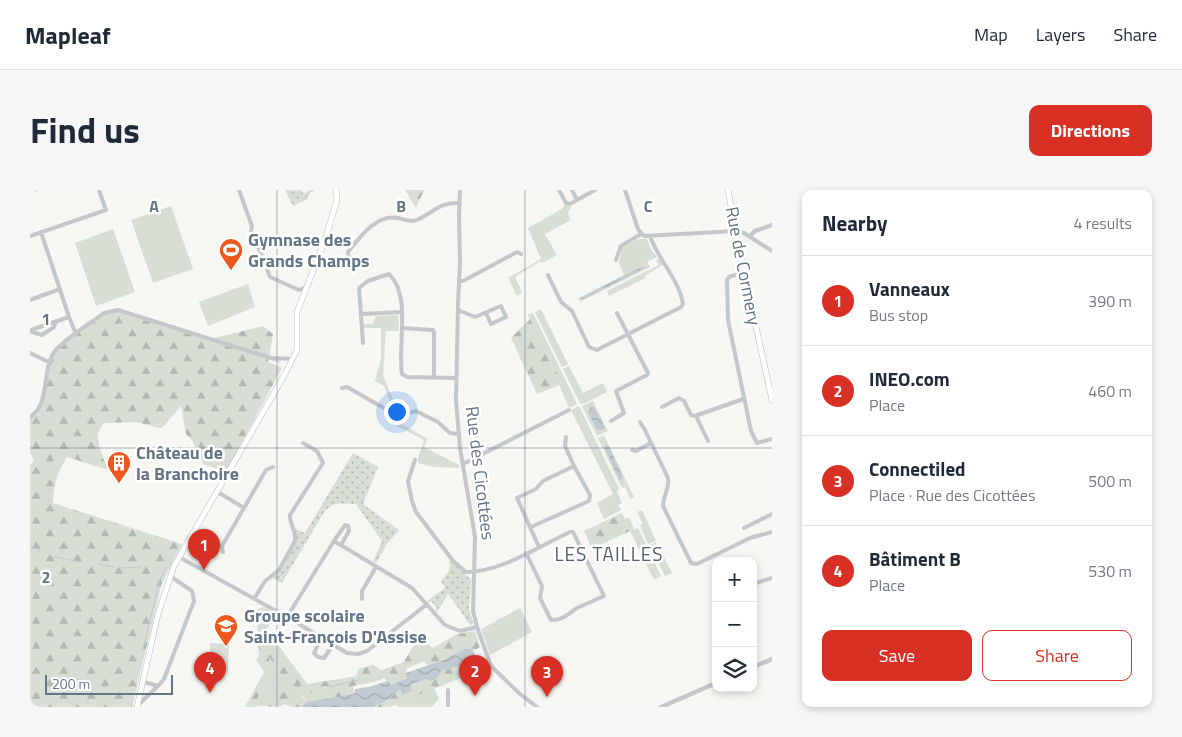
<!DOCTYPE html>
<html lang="en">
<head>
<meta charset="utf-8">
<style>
  body { margin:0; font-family:"Titillium Web",sans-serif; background:#f6f6f7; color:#1f2937 }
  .controls { position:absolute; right:15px; bottom:15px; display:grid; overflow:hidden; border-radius:10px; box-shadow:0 2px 8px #0003 }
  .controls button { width:45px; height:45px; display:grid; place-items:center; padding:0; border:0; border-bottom:1px solid #e0e1e3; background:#fff; color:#1f2937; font:25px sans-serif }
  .scale { position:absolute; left:15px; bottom:12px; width:128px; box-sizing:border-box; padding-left:5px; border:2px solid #637586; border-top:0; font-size:14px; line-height:18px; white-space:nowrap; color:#637586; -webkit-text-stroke:4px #fff; paint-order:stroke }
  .you { position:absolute; left:366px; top:221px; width:18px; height:18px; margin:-12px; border:4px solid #fff; border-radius:50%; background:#1a73e8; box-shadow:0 0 0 8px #1a73e833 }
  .badge { display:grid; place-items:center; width:32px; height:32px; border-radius:50%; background:#d93025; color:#fff; font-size:16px; font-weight:700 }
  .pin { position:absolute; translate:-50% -41px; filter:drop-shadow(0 1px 2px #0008) }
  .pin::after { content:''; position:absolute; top:26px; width:18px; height:15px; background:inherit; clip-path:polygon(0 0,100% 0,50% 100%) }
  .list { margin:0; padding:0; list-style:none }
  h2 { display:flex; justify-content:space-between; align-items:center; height:65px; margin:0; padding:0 20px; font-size:21px }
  h2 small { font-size:16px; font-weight:400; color:#747a83 }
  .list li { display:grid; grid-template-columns:32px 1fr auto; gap:15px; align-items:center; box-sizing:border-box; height:90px; padding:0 20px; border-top:1px solid #e0e1e3 }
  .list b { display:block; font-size:19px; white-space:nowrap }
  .list p { margin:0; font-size:16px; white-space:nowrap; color:#747a83 }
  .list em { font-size:16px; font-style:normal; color:#747a83 }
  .actions { display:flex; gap:10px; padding:15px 20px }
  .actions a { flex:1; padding:11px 0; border:1px solid #d93025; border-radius:10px; text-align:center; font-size:18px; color:#d93025 }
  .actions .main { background:#d93025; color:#fff }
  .icon { flex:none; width:28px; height:28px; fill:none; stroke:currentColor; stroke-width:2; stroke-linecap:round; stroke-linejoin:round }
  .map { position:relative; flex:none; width:742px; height:517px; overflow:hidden; border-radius:10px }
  header { display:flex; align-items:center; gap:30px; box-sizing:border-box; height:70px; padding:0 25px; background:#fff; border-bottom:1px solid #e0e1e3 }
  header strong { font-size:24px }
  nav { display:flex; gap:28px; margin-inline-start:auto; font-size:18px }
  .intro { display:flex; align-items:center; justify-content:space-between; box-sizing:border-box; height:120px; padding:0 30px }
  h1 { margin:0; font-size:35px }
  .button { padding:12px 22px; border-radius:10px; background:#d93025; color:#fff; font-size:18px; font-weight:700 }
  main { display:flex; gap:30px; padding:0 30px }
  aside { flex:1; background:#fff; border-radius:10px; box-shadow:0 2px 8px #0003 }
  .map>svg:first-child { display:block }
</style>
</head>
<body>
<header>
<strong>Mapleaf</strong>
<nav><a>Map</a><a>Layers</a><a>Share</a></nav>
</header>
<div class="intro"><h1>Find us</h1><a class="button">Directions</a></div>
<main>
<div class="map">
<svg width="742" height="517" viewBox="0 0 742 517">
  <defs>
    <pattern id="forest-firs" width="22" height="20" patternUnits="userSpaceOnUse" patternTransform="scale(1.25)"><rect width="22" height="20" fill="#d7ded3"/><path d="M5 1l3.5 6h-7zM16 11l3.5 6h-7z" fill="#b2b9b1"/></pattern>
    <pattern id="park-dots" width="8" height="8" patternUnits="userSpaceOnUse" patternTransform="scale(1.25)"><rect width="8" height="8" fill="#d7ded3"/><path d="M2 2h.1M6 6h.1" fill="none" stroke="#b2b9b1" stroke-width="1.8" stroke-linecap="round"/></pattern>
    <pattern id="water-waves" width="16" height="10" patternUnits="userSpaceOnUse" patternTransform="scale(1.25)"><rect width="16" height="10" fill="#c0cad0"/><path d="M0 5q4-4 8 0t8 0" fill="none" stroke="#a0a9ae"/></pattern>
  </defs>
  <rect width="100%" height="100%" fill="#f6f6f3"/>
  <path fill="#d7ded3" d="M535,14L541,17L538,23L541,30L515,44L527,65L512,73L511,71L486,86V90L492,102L487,106L478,88L511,69L498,38L532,19Z
    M141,16L163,79L123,93L101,30Z
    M83,39L105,102L66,116L45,53Z
    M608,49H617L622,61L627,67L617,72L620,77L550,112L548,108L594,85L589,74L592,58Z
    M629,69L633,75L616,85L614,89L579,106L577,101L629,75L626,70Z
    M218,94L225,117L178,136L169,112Z
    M511,119L538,174L532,177L505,122Z
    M503,123L547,214L539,218L529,195L531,194L498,125Z
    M368,125L369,141H356L353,185L369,224L361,219L362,217L354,196L345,191L351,169V138H332V134H343L346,126Z
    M539,176L553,203L573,193L577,202L551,215L533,179Z
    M563,211L578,241L567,246L552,216Z
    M549,216L589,299L587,301L592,313L588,315L591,320L574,329L567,313L583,304L541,220Z
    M378,226L373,235L398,249L394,257L429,275L430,278L404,277L388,273V268L394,250L365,235L368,229L370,230Z
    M574,245L604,307L600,309L595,297L592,298L568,248Z
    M612,320L626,351L618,354L610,335L613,334L607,322Z
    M608,338L631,386L624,390L600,341Z
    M626,352L642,383L635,386L620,356Z
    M490,418L502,442L460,465L451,439Z
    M389,446L403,458V464L397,466H391L390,461L382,458Z
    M180,453L199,454L198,481L180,480Z
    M238,466L251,485L234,512V516L222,517L240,488L241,481Z
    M404,498L409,508L402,517H369L366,515L359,517Z
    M298,499L301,509L277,512L272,504L275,502L279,503Z"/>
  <path fill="url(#forest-firs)" d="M375,0H394L386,18Z
    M83,120L180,149L233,136L243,144L238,172L252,178L196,282L173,274L162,250L156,244L151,216L132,238H128L107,232L74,233C61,246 73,265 78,280L37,267C27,284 24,293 23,313L152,354L132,393L102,517H0V274L4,272L0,261V227L7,222L21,173L26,159L74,123Z
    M500,129L532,194L507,204L481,148Z
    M592,323L595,329L599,327L604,339L562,359L554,341Z
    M233,417L244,423L237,440L277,494L327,486L328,479L343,475L352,480L374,472L382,458L390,461L391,466H397L403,464V458L427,444L445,441L450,457L444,461L442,459L435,460L400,475L398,476L394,471L376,479L377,488L360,495L354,488L344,492L323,496L324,504L301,509L297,499L287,501L286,503H273L272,506L277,512L271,517H261L255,514L248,517L234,516V512L251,485L239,467L241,481L240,488L222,517H215L234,482L226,469L229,467L227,421L228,419Z
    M455,468L458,477L359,517H342L354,512L370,500L372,505L380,495L410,481Z"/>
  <path fill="url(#park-dots)" d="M255,0H271L274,4L280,0H286L281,2L276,10L263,16Z
    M323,263L348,277L333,314L369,340L357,354L346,373L343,371L352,351L326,314C310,314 303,310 293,324L252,393L242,388L250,381L267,348L265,339L275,343Z
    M420,369L441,390L439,419L443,432L441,436L418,404L407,422L405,420L407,418L401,411L398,413L397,411L415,398L411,391L419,381Z"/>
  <path fill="url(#water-waves)" d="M613,76V79L551,110V108Z
    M561,217H564L575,238L572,240H567L558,222Z
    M576,255L579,257L593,287L591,290L589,289L575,259V256Z
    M435,459H442L448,471L411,481L408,487L401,491L395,489L380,495L382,501L372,505L370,500L354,512L342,517H271L277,512L324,504L325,499L339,497L358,491L361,495L377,488L376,483L413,470Z"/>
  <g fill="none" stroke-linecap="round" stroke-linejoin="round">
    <path stroke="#c0cad0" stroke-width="1" d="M243,170L250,172
      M0,353L10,362
      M23,367L53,372
      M68,374L84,377
      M91,378L111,377
      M113,459L130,389L137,376
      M300,497L328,490L330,488"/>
    <g stroke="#b8bdc2" stroke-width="6">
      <path id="secondary" d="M698,0L708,54L742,210
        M107,517L128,424L144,376L255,184L267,160V122L295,50L307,10L306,0"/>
    </g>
    <path stroke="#c4c8cb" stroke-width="4" d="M209,0L222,36C219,46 225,51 229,59C234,68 236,78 240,87L269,100L276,97
      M430,0L429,25L430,72L428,114L426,211L430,258L445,347L443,421L447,437L461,476L490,504L507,517
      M529,0L536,13L540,14L565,0
      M542,0L547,10
      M595,0L608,39L614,46L706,41L714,43L742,61
      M0,2L5,0
      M11,42L39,127L46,144
      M0,46L76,20L69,0
      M720,46L725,41L742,35
      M319,69L318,62C330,47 346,24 368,28C374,29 380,33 387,30C403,23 409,12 429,13
      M586,70L591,56L611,44
      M714,82L699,87L697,90L698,130L721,241L727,253L742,249
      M518,85L531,112L542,121L559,157L567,160L651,117L653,114C649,89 628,70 620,46
      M429,91H433L487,62L491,64
      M0,110L30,99
      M428,120L445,127L471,116L476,127L461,134L456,123
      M331,124L372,122
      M372,138L403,140L404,142V188
      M1,140L39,127
      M1,140L2,142L12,145L24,137L26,131
      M333,153L329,98L338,91L359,84C382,105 367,156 372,184L377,187L426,188
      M0,163L21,173
      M312,198L317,197L368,226L386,221L408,232L420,243L428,244
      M632,217L649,208L654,211L661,225L665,226L713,209
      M666,226L678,251
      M0,227C21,214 11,179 25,161C33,150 62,132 74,123L88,120L241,168L262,169
      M581,231L594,223L586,201L617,185L618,183L587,123
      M610,232L615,240L638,288C640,297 633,306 633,316L661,373L667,374L720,348L742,342
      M536,247L535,256L544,276
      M602,260L606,261L621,253
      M385,270L378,291L382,311L386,322L424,372L436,382C471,382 508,357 540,342H543L574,406C565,410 556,414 547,418C539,423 532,431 521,430L510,408L512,396L496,363
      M433,274L539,220
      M186,301L214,318
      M501,337L559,311L560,305L544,276L513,291L506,299L487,308L509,357
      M714,338L742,324
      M304,351L315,335L318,336L319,341L311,355
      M193,362L192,356L236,280L243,277
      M149,367L257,427L317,463L328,464L337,461L396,415
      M723,394L742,388
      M224,409L235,391L249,380L265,351C267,341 259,334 260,325L293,273L287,261L273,253
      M332,409V401L346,377
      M257,427L304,351L382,398L415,435L430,441L447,437
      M291,448L284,463L288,467L294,468L303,455
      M114,492L128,496L134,489L164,411L162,401L140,386
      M418,500V517
      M107,516L128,496"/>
    <path stroke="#c4c8cb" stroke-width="4.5" d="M723,477L742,469
      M631,517L686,493"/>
    <use href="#secondary" stroke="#fff" stroke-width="5"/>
  </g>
  <path fill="none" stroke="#637586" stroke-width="1" stroke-opacity="0.55" d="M247,0V517M495,0V517M0,258H742"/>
  <defs>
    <g id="stadium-pin" transform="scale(1.25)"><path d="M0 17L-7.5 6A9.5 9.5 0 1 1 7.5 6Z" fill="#ee581c" stroke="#fff"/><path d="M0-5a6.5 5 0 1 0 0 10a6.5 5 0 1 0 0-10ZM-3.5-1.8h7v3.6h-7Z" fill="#fff"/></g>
    <g id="building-pin" transform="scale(1.25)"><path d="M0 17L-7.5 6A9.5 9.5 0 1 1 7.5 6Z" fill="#ee581c" stroke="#fff"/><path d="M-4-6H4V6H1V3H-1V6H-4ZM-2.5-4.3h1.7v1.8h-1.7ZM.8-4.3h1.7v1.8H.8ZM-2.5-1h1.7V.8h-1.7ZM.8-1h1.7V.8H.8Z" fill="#fff"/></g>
    <g id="school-pin" transform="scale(1.25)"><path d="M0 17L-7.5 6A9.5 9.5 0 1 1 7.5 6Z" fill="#ee581c" stroke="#fff"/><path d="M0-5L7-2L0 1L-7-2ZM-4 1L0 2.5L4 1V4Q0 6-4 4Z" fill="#fff"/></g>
  </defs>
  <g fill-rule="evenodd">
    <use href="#stadium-pin" x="201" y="60"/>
    <use href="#building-pin" x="89" y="273"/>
    <use href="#school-pin" x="196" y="436"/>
  </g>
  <g text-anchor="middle" stroke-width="5" stroke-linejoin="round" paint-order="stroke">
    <g font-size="18" font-weight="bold" fill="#637586" stroke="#fff" text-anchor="start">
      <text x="218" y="56">Gymnase des<tspan x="218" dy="21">Grands Champs</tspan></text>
      <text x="106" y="269">Château de<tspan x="106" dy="21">la Branchoire</tspan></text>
      <text x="214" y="432">Groupe scolaire<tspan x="214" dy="21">Saint-François D'Assise</tspan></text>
    </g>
    <g font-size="18" fill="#637586" stroke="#fff">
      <text transform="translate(713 76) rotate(79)" y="6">Rue de Cormery</text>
      <text transform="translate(450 283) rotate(83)" y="6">Rue des Cicottées</text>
    </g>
    <g font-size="19" letter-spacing="1" fill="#525e6a" stroke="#fff">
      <text x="579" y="371">LES TAILLES</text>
    </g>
  </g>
  <g font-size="16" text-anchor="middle" font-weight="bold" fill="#637586" stroke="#fff" stroke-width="5" stroke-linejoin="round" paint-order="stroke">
    <text x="124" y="22">A</text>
    <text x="371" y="22">B</text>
    <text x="618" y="22">C</text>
    <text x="16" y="135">1</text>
    <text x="16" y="393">2</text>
  </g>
</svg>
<div class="controls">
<button>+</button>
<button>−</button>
<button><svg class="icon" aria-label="layers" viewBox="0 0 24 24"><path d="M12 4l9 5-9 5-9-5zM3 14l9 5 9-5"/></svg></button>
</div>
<div class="scale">200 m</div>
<div class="you"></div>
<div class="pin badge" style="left:174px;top:380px">1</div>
<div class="pin badge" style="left:445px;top:506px">2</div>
<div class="pin badge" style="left:517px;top:507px">3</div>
<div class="pin badge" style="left:180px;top:503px">4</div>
</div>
<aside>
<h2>Nearby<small>4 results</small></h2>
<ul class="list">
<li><span class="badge">1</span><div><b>Vanneaux</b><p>Bus stop</p></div><em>390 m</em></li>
<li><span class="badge">2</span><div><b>INEO.com</b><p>Place</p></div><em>460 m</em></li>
<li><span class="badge">3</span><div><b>Connectiled</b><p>Place · Rue des Cicottées</p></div><em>500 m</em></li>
<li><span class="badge">4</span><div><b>Bâtiment B</b><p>Place</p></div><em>530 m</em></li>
</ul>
<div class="actions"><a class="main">Save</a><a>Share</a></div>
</aside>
</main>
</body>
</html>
